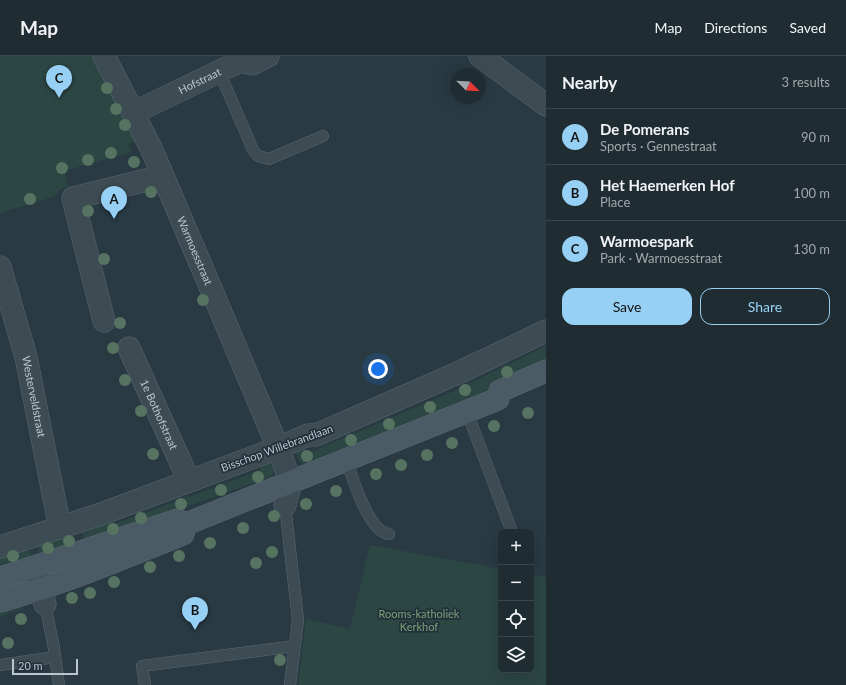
<!DOCTYPE html>
<html lang="en">
<head>
<meta charset="utf-8">
<style>
  body { margin:0; font-family:Lato,sans-serif; background:#2c383e; color:#f1f3f6 }
  .controls { position:absolute; right:12px; bottom:12px; display:grid; overflow:hidden; border-radius:8px; box-shadow:0 4px 16px #0002 }
  .controls button { width:36px; height:36px; display:grid; place-items:center; padding:0; border:0; border-bottom:1px solid #3c484d; background:#1f2c32; color:#f1f3f6; font:20px sans-serif }
  .compass { position:absolute; left:450px; top:12px; width:36px; height:36px; border-radius:50%; background:#1f2c32; box-shadow:0 4px 16px #0002; rotate:114deg }
  .scale { position:absolute; left:12px; bottom:10px; width:66px; box-sizing:border-box; padding-left:4px; border:2px solid #bbc5cd; border-top:0; font-size:11px; line-height:14px; white-space:nowrap; color:#bbc5cd; -webkit-text-stroke:3px #223039; paint-order:stroke }
  .you { position:absolute; left:378px; top:313px; width:14px; height:14px; margin:-10px; border:3px solid #fff; border-radius:50%; background:#1a73e8; box-shadow:0 0 0 6px #1a73e833 }
  .badge { display:grid; place-items:center; width:26px; height:26px; border-radius:50%; background:#97d0f5; color:#111; font-size:13px; font-weight:700 }
  .pin { position:absolute; translate:-50% -33px; filter:drop-shadow(0 1px 2px #0008) }
  .pin::after { content:''; position:absolute; top:21px; width:14px; height:12px; background:inherit; clip-path:polygon(0 0,100% 0,50% 100%) }
  .list { margin:0; padding:0; list-style:none }
  h2 { display:flex; justify-content:space-between; align-items:center; height:52px; margin:0; padding:0 16px; font-size:17px }
  h2 small { font-size:13px; font-weight:400; color:#a1a7ac }
  .list li { display:grid; grid-template-columns:26px 1fr auto; gap:12px; align-items:center; box-sizing:border-box; height:56px; padding:0 16px; border-top:1px solid #3c484d }
  .list b { display:block; font-size:15px; white-space:nowrap }
  .list p { margin:0; font-size:13px; white-space:nowrap; color:#a1a7ac }
  .list em { font-size:13px; font-style:normal; color:#a1a7ac }
  .actions { display:flex; gap:8px; padding:12px 16px }
  .actions a { flex:1; padding:9px 0; border:1px solid #97d0f5; border-radius:12px; text-align:center; font-size:14px; color:#97d0f5 }
  .actions .main { background:#97d0f5; color:#111 }
  .icon { flex:none; width:22px; height:22px; fill:none; stroke:currentColor; stroke-width:2; stroke-linecap:round; stroke-linejoin:round }
  .map { position:relative; flex:none; width:546px; height:629px; overflow:hidden }
  header { display:flex; align-items:center; gap:24px; box-sizing:border-box; height:56px; padding:0 20px; background:#1f2c32; border-bottom:1px solid #3c484d }
  header strong { font-size:19px }
  nav { display:flex; gap:22px; margin-inline-start:auto; font-size:14px }
  main { display:flex }
  aside { flex:1; background:#1f2c32 }
  .map>svg:first-child { display:block }
</style>
</head>
<body>
<header>
<strong>Map</strong>
<nav><a>Map</a><a>Directions</a><a>Saved</a></nav>
</header>
<main>
<div class="map">
<svg width="546" height="629" viewBox="0 0 546 629">
  <rect width="100%" height="100%" fill="#293a43"/>
  <path fill="#2c4643" d="M0,0H99L136,84L128,88L131,96L64,115L68,131L61,133L53,141L0,157Z
    M546,290V307L520,321L353,391L307,408H303L299,405L296,398L301,391L311,396L454,335Z
    M268,406C274,410 276,417 270,421L86,487L80,473L106,464L114,468L259,415L262,407Z
    M71,476L77,491L40,499L38,491L40,487Z
    M370,489L501,513V614H531V518L546,521V629H298L306,563L350,573Z
    M26,493L30,496L32,501L0,508V500Z
    M22,549L21,553L0,560V552Z"/>
  <g fill="none" stroke-linecap="round" stroke-linejoin="round">
    <g stroke="#5c6871" stroke-width="12">
      <path id="lane" d="M219,15L253,94L258,100L269,103L323,80
        M467,356L512,476
        M347,404C352,422 369,476 389,478
        M285,449L298,564L290,629
        M45,548L54,592L59,629
        M0,609L55,601
        M145,629L142,610L295,590"/>
    </g>
    <g stroke="#5c6871" stroke-width="23">
      <g id="street">
        <path id="s1" d="M104,0L151,92L215,242L278,392L291,427L285,449"/>
        <path d="M480,0L546,49"/>
        <path id="s2" d="M133,57L241,5L252,8L268,0"/>
        <path id="s3" d="M0,211L26,301L60,472"/>
        <path d="M104,265L73,142L163,120"/>
        <path id="s4" d="M129,292L189,425"/>
        <path d="M0,491L101,458L278,392L308,379H316L460,316L546,275"/>
        <path d="M35,514L45,548"/>
      </g>
    </g>
    <g stroke="#5c6871" stroke-width="23">
      <path id="secondary" d="M498,343L500,335L546,315
        M186,468L498,343
        M0,522L178,464L186,468
        M0,545C63,528 123,502 183,478L186,468"/>
    </g>
    <use href="#lane" stroke="#3d4b53" stroke-width="11"/>
    <use href="#street" stroke="#3d4b53" stroke-width="22"/>
    <use href="#secondary" stroke="#4b5b66" stroke-width="22"/>
  </g>
  <g fill="#567361">
    <circle cx="107" cy="32" r="6"/>
    <circle cx="116" cy="53" r="6"/>
    <circle cx="125" cy="69" r="6"/>
    <circle cx="111" cy="97" r="6"/>
    <circle cx="88" cy="104" r="6"/>
    <circle cx="134" cy="106" r="6"/>
    <circle cx="62" cy="112" r="6"/>
    <circle cx="151" cy="136" r="6"/>
    <circle cx="30" cy="143" r="6"/>
    <circle cx="88" cy="155" r="6"/>
    <circle cx="104" cy="203" r="6"/>
    <circle cx="203" cy="244" r="6"/>
    <circle cx="120" cy="267" r="6"/>
    <circle cx="113" cy="292" r="6"/>
    <circle cx="507" cy="316" r="6"/>
    <circle cx="125" cy="324" r="6"/>
    <circle cx="465" cy="334" r="6"/>
    <circle cx="430" cy="351" r="6"/>
    <circle cx="141" cy="355" r="6"/>
    <circle cx="528" cy="357" r="6"/>
    <circle cx="389" cy="368" r="6"/>
    <circle cx="494" cy="370" r="6"/>
    <circle cx="351" cy="384" r="6"/>
    <circle cx="452" cy="387" r="6"/>
    <circle cx="153" cy="398" r="6"/>
    <circle cx="427" cy="399" r="6"/>
    <circle cx="307" cy="400" r="6"/>
    <circle cx="401" cy="409" r="6"/>
    <circle cx="376" cy="418" r="6"/>
    <circle cx="258" cy="421" r="6"/>
    <circle cx="221" cy="434" r="6"/>
    <circle cx="336" cy="435" r="6"/>
    <circle cx="181" cy="448" r="6"/>
    <circle cx="306" cy="448" r="6"/>
    <circle cx="274" cy="460" r="6"/>
    <circle cx="141" cy="462" r="6"/>
    <circle cx="243" cy="472" r="6"/>
    <circle cx="113" cy="473" r="6"/>
    <circle cx="69" cy="485" r="6"/>
    <circle cx="210" cy="487" r="6"/>
    <circle cx="48" cy="492" r="6"/>
    <circle cx="272" cy="496" r="6"/>
    <circle cx="13" cy="500" r="6"/>
    <circle cx="179" cy="500" r="6"/>
    <circle cx="256" cy="507" r="6"/>
    <circle cx="150" cy="511" r="6"/>
    <circle cx="114" cy="526" r="6"/>
    <circle cx="90" cy="537" r="6"/>
    <circle cx="72" cy="542" r="6"/>
    <circle cx="21" cy="563" r="6"/>
    <circle cx="8" cy="587" r="6"/>
    <circle cx="280" cy="604" r="6"/>
  </g>
  <g text-anchor="middle" stroke-width="3.5" stroke-linejoin="round" paint-order="stroke">
    <g font-size="11" fill="#bbc5cd" stroke="#223039">
      <text dy="4" stroke="none"><textPath href="#s2" startOffset="74">Hofstraat</textPath></text>
      <text dy="4" stroke="none"><textPath href="#s1" startOffset="215">Warmoesstraat</textPath></text>
      <text dy="4" stroke="none"><textPath href="#s3" startOffset="134">Westerveldstraat</textPath></text>
      <text dy="4" stroke="none"><textPath href="#s4" startOffset="73">1e Bothofstraat</textPath></text>
      <text transform="translate(277 392) rotate(-20)" y="4">Bisschop Willebrandlaan</text>
    </g>
    <g font-size="11" fill="#7aa27a" stroke="#223039">
      <text x="419" y="562">Rooms-katholiek<tspan x="419" dy="13">Kerkhof</tspan></text>
    </g>
  </g>
</svg>
<div class="controls">
<button>+</button>
<button>−</button>
<button><svg class="icon" aria-label="locate" viewBox="0 0 24 24"><circle cx="12" cy="12" r="6"/><path d="M12 2v4M12 18v4M2 12h4M18 12h4"/></svg></button>
<button><svg class="icon" aria-label="layers" viewBox="0 0 24 24"><path d="M12 4l9 5-9 5-9-5zM3 14l9 5 9-5"/></svg></button>
</div>
<svg class="compass" viewBox="-18 -18 36 36"><path d="M0-13l5 13h-10z" fill="#e53935"/><path d="M0 13l5-13h-10z" fill="#a1a7ac"/></svg>
<div class="scale">20 m</div>
<div class="you"></div>
<div class="pin badge" style="left:114px;top:163px">A</div>
<div class="pin badge" style="left:195px;top:574px">B</div>
<div class="pin badge" style="left:59px;top:42px">C</div>
</div>
<aside>
<h2>Nearby<small>3 results</small></h2>
<ul class="list">
<li><span class="badge">A</span><div><b>De Pomerans</b><p>Sports · Gennestraat</p></div><em>90 m</em></li>
<li><span class="badge">B</span><div><b>Het Haemerken Hof</b><p>Place</p></div><em>100 m</em></li>
<li><span class="badge">C</span><div><b>Warmoespark</b><p>Park · Warmoesstraat</p></div><em>130 m</em></li>
</ul>
<div class="actions"><a class="main">Save</a><a>Share</a></div>
</aside>
</main>
</body>
</html>
